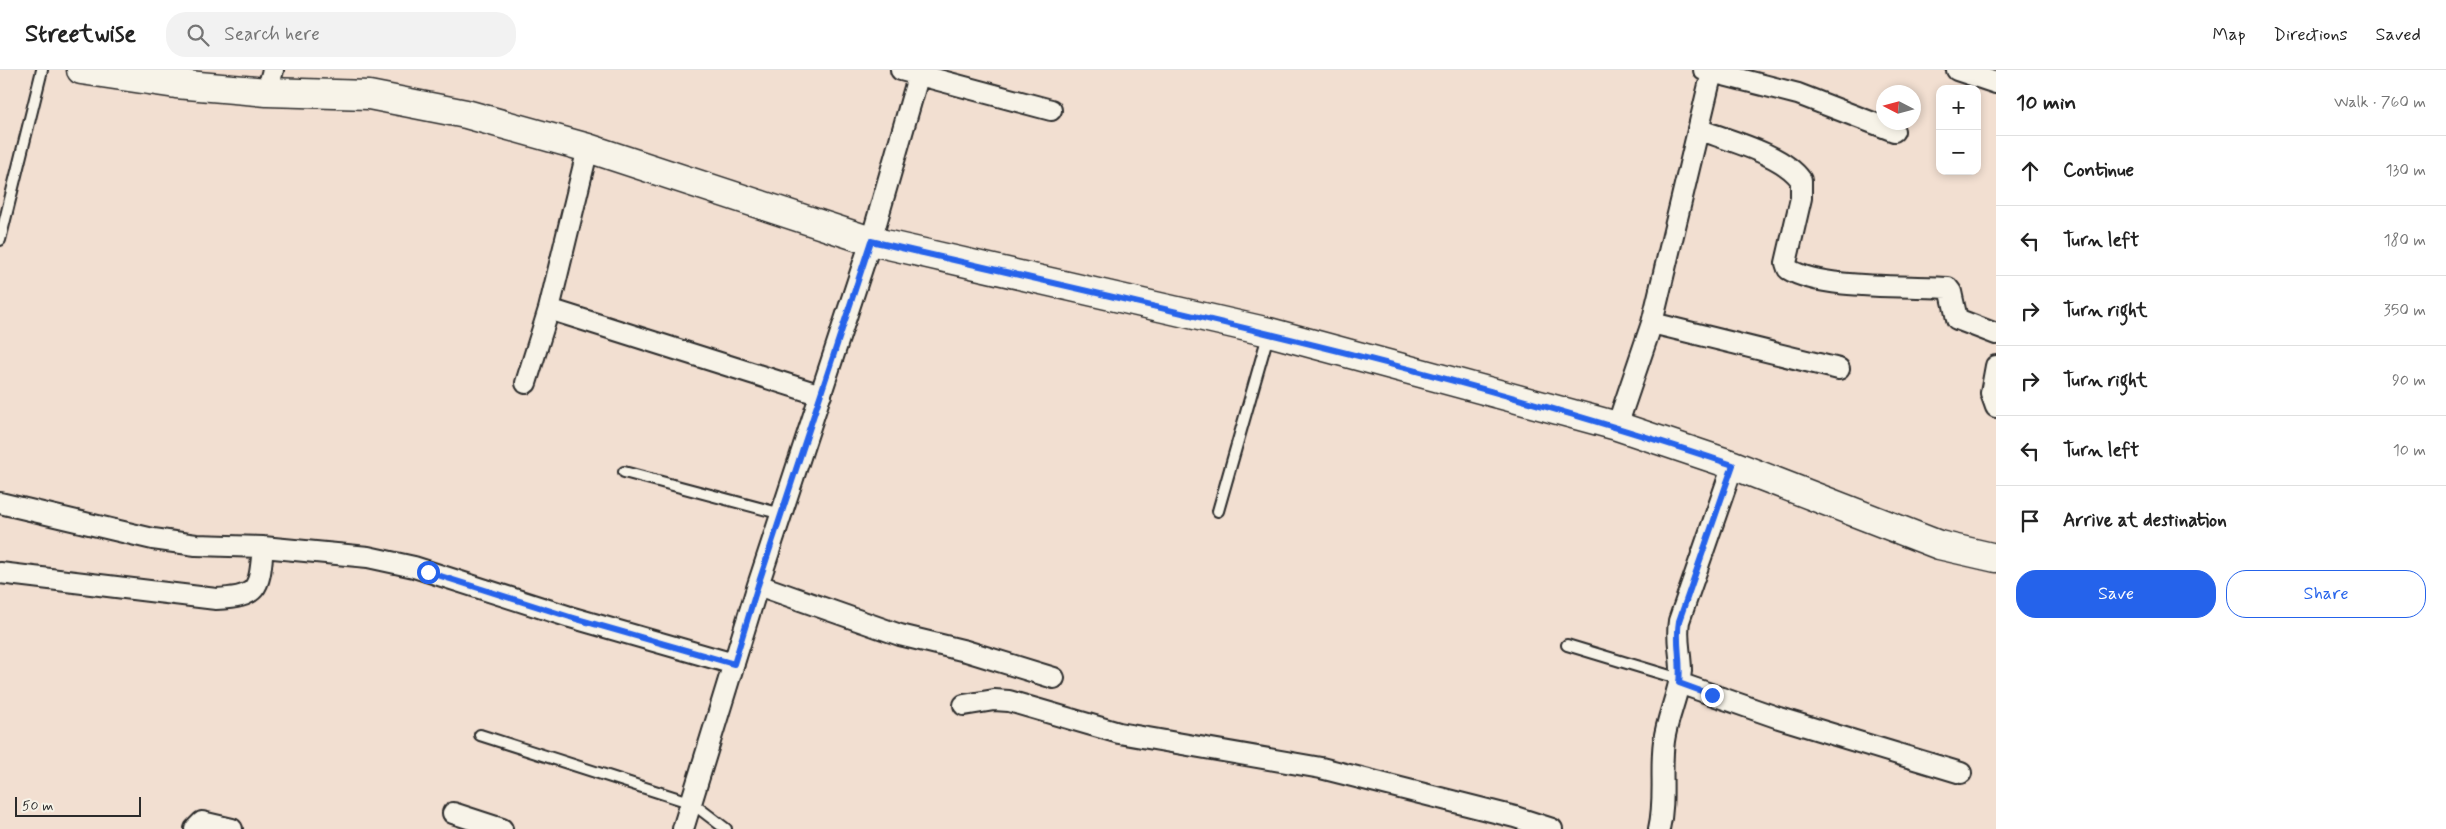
<!DOCTYPE html>
<html lang="en">
<head>
<meta charset="utf-8">
<style>
  body { margin:0; font-family:Mynerve,sans-serif; background:#f2f2f2; color:#222 }
  .controls { position:absolute; right:15px; top:15px; display:grid; overflow:hidden; border-radius:10px; box-shadow:0 2px 8px #0003 }
  .controls button { width:45px; height:45px; display:grid; place-items:center; padding:0; border:0; border-bottom:1px solid #e0e0e0; background:#fff; color:#222; font:25px sans-serif }
  .compass { position:absolute; left:1876px; top:15px; width:45px; height:45px; border-radius:50%; background:#fff; box-shadow:0 2px 8px #0003; rotate:276deg }
  .scale { position:absolute; left:15px; bottom:12px; width:126px; box-sizing:border-box; padding-left:5px; border:2px solid #2b2b2b; border-top:0; font-size:14px; line-height:18px; white-space:nowrap; color:#2b2b2b; -webkit-text-stroke:4px #f7f3e8; paint-order:stroke }
  .stop { position:absolute; width:15px; height:15px; margin:-11px; border:4px solid #2563eb; border-radius:50%; background:#fff }
  .stop.end { background:#2563eb; border-color:#fff; box-shadow:0 1px 5px #0008 }
  .list { margin:0; padding:0; list-style:none }
  h2 { display:flex; justify-content:space-between; align-items:center; height:65px; margin:0; padding:0 20px; font-size:21px }
  h2 small { font-size:16px; font-weight:400; color:#767676 }
  .list li { display:grid; grid-template-columns:32px 1fr auto; gap:15px; align-items:center; box-sizing:border-box; height:70px; padding:0 20px; border-top:1px solid #e0e0e0 }
  .list b { display:block; font-size:19px; white-space:nowrap }
  .list em { font-size:16px; font-style:normal; color:#767676 }
  .actions { display:flex; gap:10px; padding:15px 20px }
  .actions a { flex:1; padding:11px 0; border:1px solid #2563eb; border-radius:20px; text-align:center; font-size:18px; color:#2563eb }
  .actions .main { background:#2563eb; color:#fff }
  .icon { flex:none; width:28px; height:28px; fill:none; stroke:currentColor; stroke-width:2; stroke-linecap:round; stroke-linejoin:round }
  .map { position:relative; flex:none; width:1996px; height:759px; overflow:hidden }
  header { display:flex; align-items:center; gap:30px; box-sizing:border-box; height:70px; padding:0 25px; background:#fff; border-bottom:1px solid #e0e0e0 }
  header strong { font-size:24px }
  nav { display:flex; gap:28px; margin-inline-start:auto; font-size:18px }
  .search { width:350px; height:45px; background:#f2f2f2; display:flex; align-items:center; gap:12px; box-sizing:border-box; padding:0 18px; border-radius:20px; color:#767676; font-size:19px }
  main { display:flex }
  aside { flex:1; background:#fff }
  .map>svg:first-child { display:block }
</style>
</head>
<body>
<header>
<strong>Streetwise</strong>
<div class="search"><svg class="icon" aria-label="search" viewBox="0 0 24 24"><circle cx="10" cy="10" r="6"/><path d="M15 15l6 6"/></svg>Search here</div>
<nav><a>Map</a><a>Directions</a><a>Saved</a></nav>
</header>
<main>
<div class="map">
<svg width="1996" height="759" viewBox="0 0 1996 759">
  <rect width="100%" height="100%" fill="#f2dfd1"/>
  <filter id="ink" filterUnits="userSpaceOnUse"><feTurbulence type="fractalNoise" baseFrequency=".02" numOctaves="2"/><feDisplacementMap in="SourceGraphic" scale="10" xChannelSelector="R" yChannelSelector="G"/><feConvolveMatrix kernelMatrix="1 2 1 2 8 2 1 2 1" color-interpolation-filters="sRGB"/></filter>
  <g filter="url(#ink)">
    <g fill="none" stroke-linecap="round" stroke-linejoin="round">
      <g stroke="#2b2b2b" stroke-width="14">
        <path id="lane" d="M0,170L42,0
          M624,402L782,444
          M1218,441L1269,262
          M1567,575L1680,609
          M480,665L692,733L726,759"/>
      </g>
      <g stroke="#2b2b2b" stroke-width="24">
        <path id="street" d="M901,0L1051,40
          M1957,0L1996,13
          M1712,2L1798,24L1894,61
          M267,22L273,0
          M1698,59C1727,70 1783,84 1801,110V128L1786,193L1788,199C1822,220 1906,215 1948,218L1951,222L1957,249L1996,264
          M549,239L821,325
          M1652,253L1839,299
          M1996,296L1991,323L1996,337
          M526,313L549,239L588,78
          M1617,356L1652,253L1712,2L1704,0
          M0,433L153,469L196,475L263,477L368,487L414,497L570,547L734,594
          M0,503L216,529C260,527 259,518 263,477
          M758,515L900,565L966,581L1054,608
          M1679,613L1779,648L1961,703
          M964,635L994,630L1009,631L1119,663L1321,698L1515,747L1552,759
          M453,743L502,759
          M195,759L202,752L232,759
          M683,759L758,515L871,171L920,0
          M1659,759C1666,729 1660,701 1664,671C1667,647 1679,624 1681,601C1681,584 1676,569 1679,551L1733,395"/>
      </g>
      <g stroke="#2b2b2b" stroke-width="31">
        <path id="secondary" d="M81,0L176,14L267,22L369,25L466,44L588,78L871,171L1269,262L1617,356L1733,395L1939,475L1996,488"/>
      </g>
      <use href="#lane" stroke="#f7f3e8" stroke-width="10"/>
      <use href="#street" stroke="#f7f3e8" stroke-width="20"/>
      <use href="#secondary" stroke="#f7f3e8" stroke-width="28"/>
    </g>
  </g>
  <g fill="none" stroke-linecap="round" stroke-linejoin="round" filter="url(#ink)">
    <path stroke="#2563eb" stroke-width="6" d="M428,502L570,547L734,594L758,515L871,171C1160,238 1451,300 1733,395L1679,551C1675,572 1682,592 1679,613L1712,625"/>
  </g>
</svg>
<div class="controls">
<button>+</button>
<button>−</button>
</div>
<svg class="compass" viewBox="-18 -18 36 36"><path d="M0-13l5 13h-10z" fill="#e53935"/><path d="M0 13l5-13h-10z" fill="#767676"/></svg>
<div class="scale">50 m</div>
<div class="stop" style="left:428px;top:502px"></div>
<div class="stop end" style="left:1712px;top:625px"></div>
</div>
<aside>
<h2>10 min<small>Walk · 760 m</small></h2>
<ul class="list">
<li><svg class="icon" aria-label="ahead" viewBox="0 0 24 24"><path d="M12 20V5M6 11l6-6 6 6"/></svg><div><b>Continue</b></div><em>130 m</em></li>
<li><svg class="icon" aria-label="left" viewBox="0 0 24 24"><path d="M17 20v-9H6M10 6l-5 5 5 5"/></svg><div><b>Turn left</b></div><em>180 m</em></li>
<li><svg class="icon" aria-label="right" viewBox="0 0 24 24"><path d="M7 20v-9h11M14 6l5 5-5 5"/></svg><div><b>Turn right</b></div><em>350 m</em></li>
<li><svg class="icon" aria-label="right" viewBox="0 0 24 24"><path d="M7 20v-9h11M14 6l5 5-5 5"/></svg><div><b>Turn right</b></div><em>90 m</em></li>
<li><svg class="icon" aria-label="left" viewBox="0 0 24 24"><path d="M17 20v-9H6M10 6l-5 5 5 5"/></svg><div><b>Turn left</b></div><em>10 m</em></li>
<li><svg class="icon" aria-label="arrive" viewBox="0 0 24 24"><path d="M6 21V4h12l-3 4 3 4H6"/></svg><div><b>Arrive at destination</b></div></li>
</ul>
<div class="actions"><a class="main">Save</a><a>Share</a></div>
</aside>
</main>
</body>
</html>
